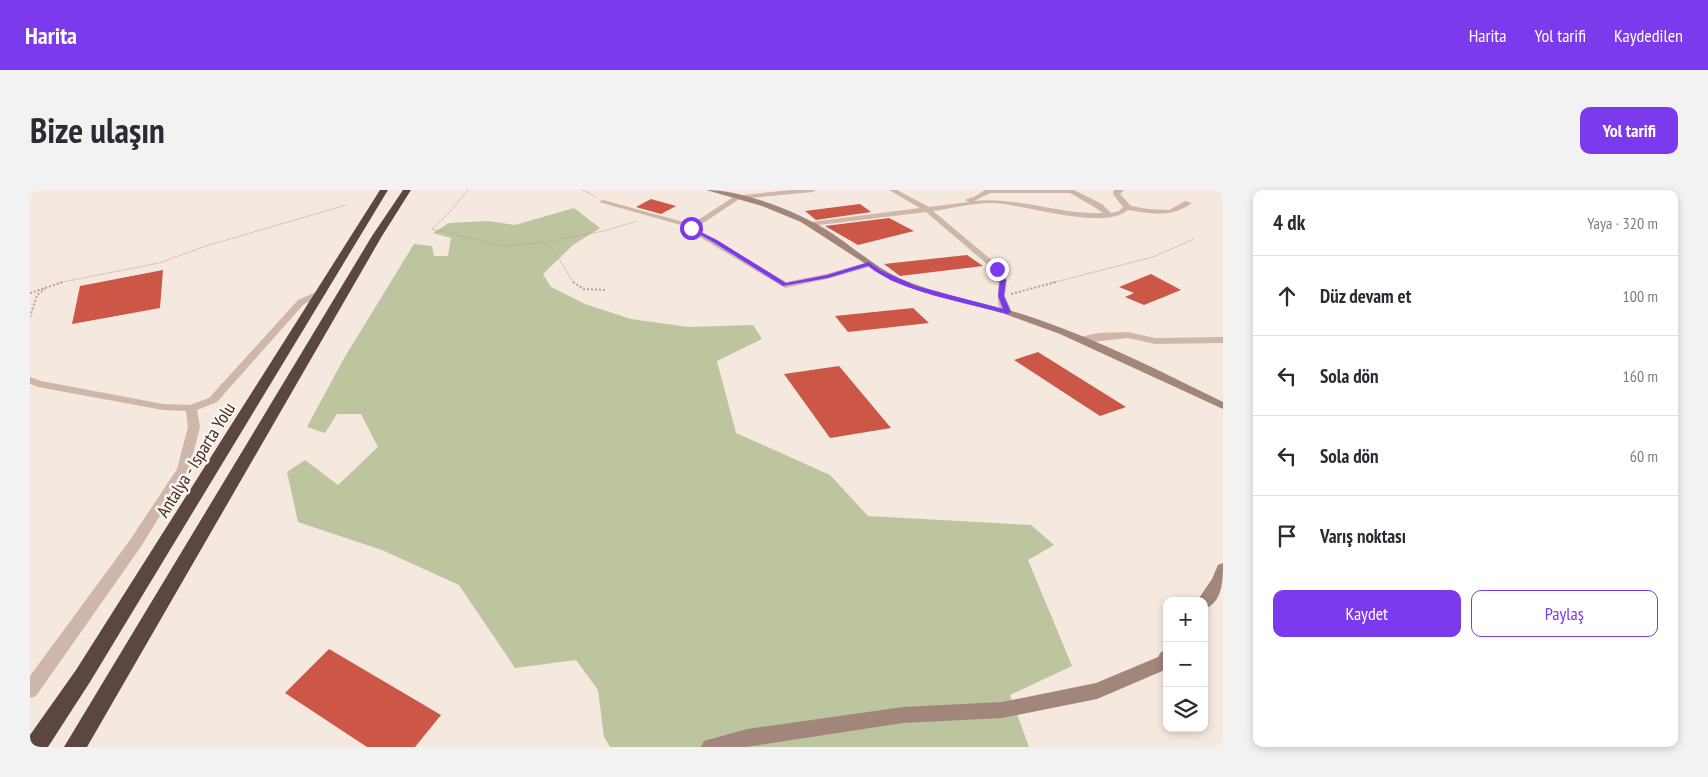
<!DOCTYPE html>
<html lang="tr">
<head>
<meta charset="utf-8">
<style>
  body { margin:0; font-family:"PT Sans Narrow",sans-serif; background:#f2f2f3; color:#2b2b33 }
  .controls { position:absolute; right:15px; bottom:15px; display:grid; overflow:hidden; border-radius:10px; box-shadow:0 2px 8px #0003 }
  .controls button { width:45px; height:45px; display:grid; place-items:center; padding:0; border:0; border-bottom:1px solid #e1e1e2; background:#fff; color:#2b2b33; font:25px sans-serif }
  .stop { position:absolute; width:15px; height:15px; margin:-11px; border:4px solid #7c3aed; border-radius:50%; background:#fff }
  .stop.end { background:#7c3aed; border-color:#fff; box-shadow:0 1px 5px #0008 }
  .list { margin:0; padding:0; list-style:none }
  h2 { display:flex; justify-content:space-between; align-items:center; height:65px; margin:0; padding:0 20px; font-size:21px }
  h2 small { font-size:16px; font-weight:400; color:#7c7c81 }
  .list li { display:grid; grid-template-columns:32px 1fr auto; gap:15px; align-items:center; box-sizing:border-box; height:80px; padding:0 20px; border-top:1px solid #e1e1e2 }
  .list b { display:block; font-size:19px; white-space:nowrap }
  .list em { font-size:16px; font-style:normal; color:#7c7c81 }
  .actions { display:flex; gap:10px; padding:15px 20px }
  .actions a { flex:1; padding:11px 0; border:1px solid #7c3aed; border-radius:10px; text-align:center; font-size:18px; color:#7c3aed }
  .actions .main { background:#7c3aed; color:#fff }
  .icon { flex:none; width:28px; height:28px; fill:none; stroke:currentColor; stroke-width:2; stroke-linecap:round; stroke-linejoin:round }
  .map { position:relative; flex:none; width:1193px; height:557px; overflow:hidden; border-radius:10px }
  header { display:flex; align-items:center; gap:30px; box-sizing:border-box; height:70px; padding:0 25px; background:#7c3aed; color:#fff }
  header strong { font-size:24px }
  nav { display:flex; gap:28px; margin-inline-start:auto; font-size:18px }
  .intro { display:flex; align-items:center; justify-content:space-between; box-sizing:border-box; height:120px; padding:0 30px }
  h1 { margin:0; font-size:35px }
  .button { padding:12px 22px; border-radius:10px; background:#7c3aed; color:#fff; font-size:18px; font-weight:700 }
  main { display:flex; gap:30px; padding:0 30px }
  aside { flex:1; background:#fff; border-radius:10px; box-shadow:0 2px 8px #0003 }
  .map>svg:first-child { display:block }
</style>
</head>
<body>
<header>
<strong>Harita</strong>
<nav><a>Harita</a><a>Yol tarifi</a><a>Kaydedilen</a></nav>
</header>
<div class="intro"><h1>Bize ulaşın</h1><a class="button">Yol tarifi</a></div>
<main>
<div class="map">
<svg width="1193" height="557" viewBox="0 0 1193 557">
  <rect width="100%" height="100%" fill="#f4e8df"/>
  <path fill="#bcc59e" d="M544,18L570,38L543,55L513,84L521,97L555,114L601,129L658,137L723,135L732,149L687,171L706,243L800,285L838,326L1001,335L1024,355L998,370L1042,476L980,505L999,557H580L574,547L568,500L546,470L485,478L429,395L352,360L268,332L257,282L275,270L308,295L348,257L331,224H307L295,243L277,237L313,170L384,54L402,56L404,66H418L421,48L403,43L419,33L458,31L485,35Z"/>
  <path fill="#cc5746" d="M621,9L646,16L631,24L606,17Z
    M830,14L841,22L786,30L775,21Z
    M859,28L884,41L828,55L795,36Z
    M937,65L953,76L870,86L854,74Z
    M133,80L130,118L42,134L50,96Z
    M1121,84L1151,100L1114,115L1095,107L1104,103L1089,97Z
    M883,118L899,133L818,142L805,126Z
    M1008,162L1096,217L1070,226L984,170Z
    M809,176L861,238L800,248L754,184Z
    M299,459L411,525L385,557H337L255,503Z"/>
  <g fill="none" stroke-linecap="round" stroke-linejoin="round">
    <path stroke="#baa094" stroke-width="1" stroke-dasharray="1 1" stroke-linecap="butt" d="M438,0L419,23L402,39L474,56L516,52L578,40L607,31
      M553,0L566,7
      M516,53L526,64L544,93
      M28,93L129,73L176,56L316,15
      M1021,93L1123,67L1164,49"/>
    <path stroke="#baa094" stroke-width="2" stroke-dasharray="2 2" stroke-linecap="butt" d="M543,92L554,99L575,100
      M0,103L33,92
      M981,104L1026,92
      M0,127L7,105L15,99"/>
    <path fill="#ceb6aa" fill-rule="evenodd" d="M761,0H786L783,2L709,9L666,38L756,92L796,84L839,72L843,74L842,76L801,88L755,98L658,40V37L569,12L573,10L657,33L665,32L705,6Z
      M859,0H867L899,17L939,12L935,10L937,9L944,7L955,0H1044L1072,14L1081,23L1089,21L1093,17L1083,4L1084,0H1094L1090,4L1101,16L1118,19L1139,20L1155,11L1162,13C1141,28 1122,24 1098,20C1074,41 996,15 965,13C946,12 923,18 903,21L970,77L977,90L975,106L982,122L977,125C964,120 969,102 968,92C968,88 965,84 964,80L896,22L781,36L777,34L781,32L890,18ZM960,3H1040L1066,18L1073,23C1029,25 987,6 944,11Z
      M293,99L296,100V104L274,114L187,212L167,220L170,237L159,279L110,358L6,506L0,508V486L100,350L147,279L158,237L156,221L133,220L8,197L0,194V187L11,191L133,214L160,215L179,208L268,110Z
      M1098,142L1125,148L1193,147V153L1125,154L1098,148L1053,153L1048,150C1059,141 1084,143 1098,142Z"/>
    <path fill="#a2857b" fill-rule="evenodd" d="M676,0C713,0 769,22 800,42C823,57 844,76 869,88C913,107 962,113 1007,129C1071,151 1132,182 1193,212V219L1030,144L975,124L890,101L862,91L771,32L732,16Z
      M1193,373C1193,389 1193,413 1174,419V411H1167L1182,389L1188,375Z
      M1137,460V479L1067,509L972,528L873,533L716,557H671L674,551L717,539L873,517L972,512L1066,493L1128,467L1131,462Z"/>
    <path fill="#5c4641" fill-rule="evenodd" d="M350,0H358L60,492L18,557H0V545L46,480Z
      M373,0H381L352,46L57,557H34L342,46Z"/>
  </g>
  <path fill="#7c3aed" d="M660,37L687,50L756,93L797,85L839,72L850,80L886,96L973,119L968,106L970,90L965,79L969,78L976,90L974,106L981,122L978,124C937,113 870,102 838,76L798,88L753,96L683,52L660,39Z"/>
  <g text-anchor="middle" stroke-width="5" stroke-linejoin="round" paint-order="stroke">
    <g font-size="18" fill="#3b2d2a" stroke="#fbf3ec">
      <text transform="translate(166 270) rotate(-58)" y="6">Antalya - Isparta Yolu</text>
    </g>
  </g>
</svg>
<div class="controls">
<button>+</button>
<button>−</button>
<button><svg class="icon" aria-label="layers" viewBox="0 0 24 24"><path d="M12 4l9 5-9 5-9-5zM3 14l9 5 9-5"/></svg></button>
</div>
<div class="stop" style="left:661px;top:38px"></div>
<div class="stop end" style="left:967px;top:79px"></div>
</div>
<aside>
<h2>4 dk<small>Yaya · 320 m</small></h2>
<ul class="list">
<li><svg class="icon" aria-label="ahead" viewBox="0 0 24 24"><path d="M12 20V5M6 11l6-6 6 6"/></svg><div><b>Düz devam et</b></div><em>100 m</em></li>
<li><svg class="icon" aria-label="left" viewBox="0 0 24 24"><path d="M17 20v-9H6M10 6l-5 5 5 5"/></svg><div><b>Sola dön</b></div><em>160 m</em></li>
<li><svg class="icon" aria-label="left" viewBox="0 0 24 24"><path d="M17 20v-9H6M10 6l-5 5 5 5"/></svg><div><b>Sola dön</b></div><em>60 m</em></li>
<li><svg class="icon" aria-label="arrive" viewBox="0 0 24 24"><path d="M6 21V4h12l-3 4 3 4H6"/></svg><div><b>Varış noktası</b></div></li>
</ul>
<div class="actions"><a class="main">Kaydet</a><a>Paylaş</a></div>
</aside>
</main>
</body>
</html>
